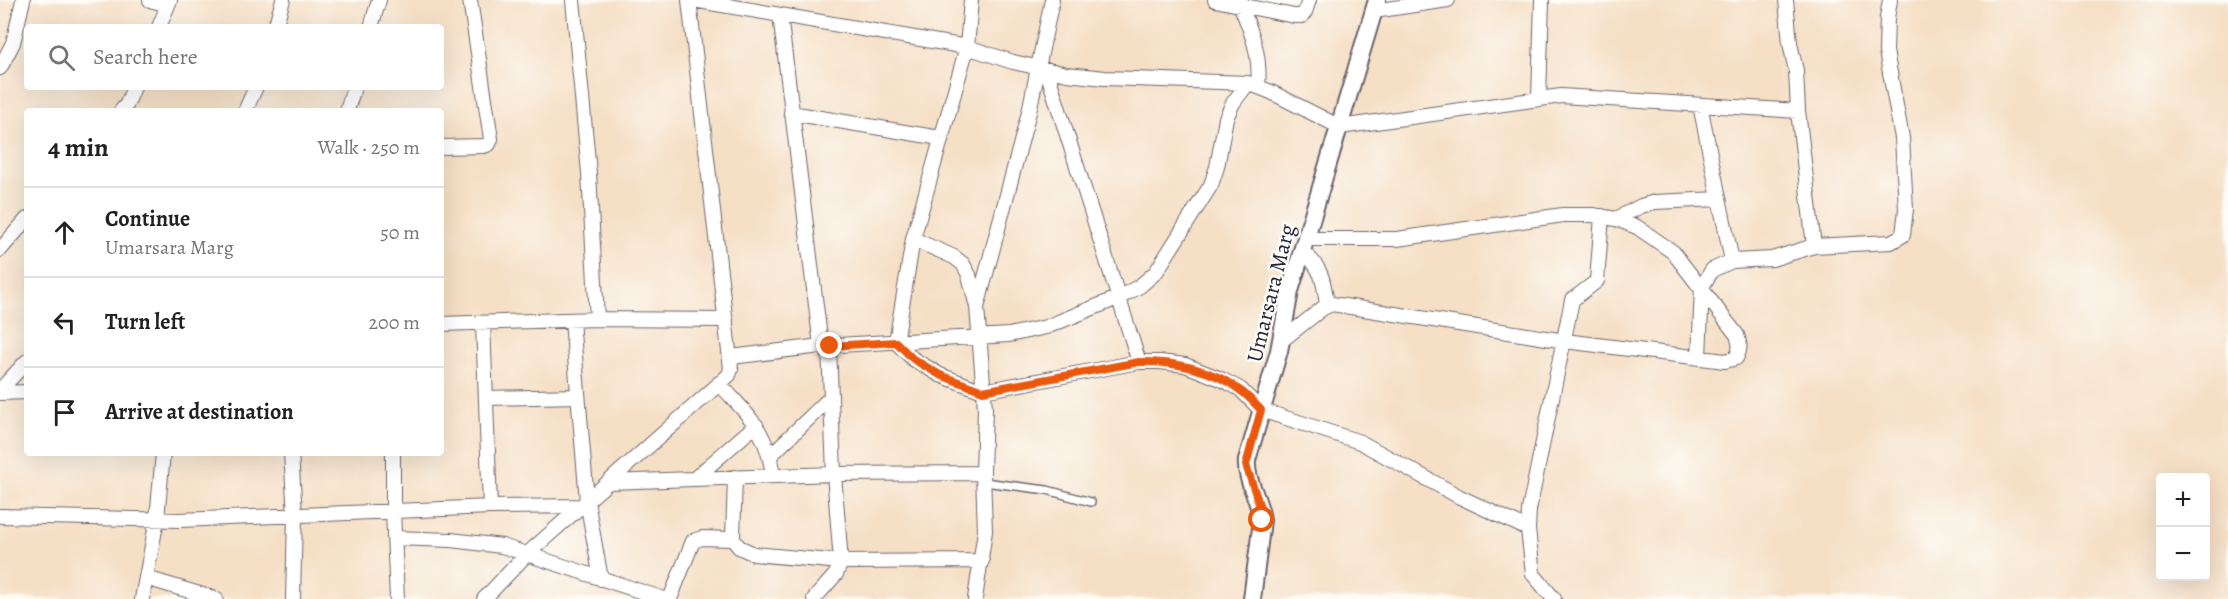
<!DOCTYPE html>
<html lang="en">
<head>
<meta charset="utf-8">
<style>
  body { margin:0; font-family:Alegreya,serif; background:#f2f2f2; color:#202124 }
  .controls { position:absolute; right:18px; bottom:18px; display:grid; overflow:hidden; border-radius:6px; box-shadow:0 6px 24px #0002 }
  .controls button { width:54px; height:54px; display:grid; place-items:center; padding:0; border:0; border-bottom:2px solid #e0e0e0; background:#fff; color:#202124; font:30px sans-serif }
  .stop { position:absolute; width:18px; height:18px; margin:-14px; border:4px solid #ea580c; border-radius:50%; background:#fff }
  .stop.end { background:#ea580c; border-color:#fff; box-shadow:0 2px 6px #0008 }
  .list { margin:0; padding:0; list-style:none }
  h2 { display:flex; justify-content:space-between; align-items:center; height:78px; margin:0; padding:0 24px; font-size:26px }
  h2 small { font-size:20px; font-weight:400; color:#757577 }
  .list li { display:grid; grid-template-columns:39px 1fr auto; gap:18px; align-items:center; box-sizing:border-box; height:90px; padding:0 24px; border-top:2px solid #e0e0e0 }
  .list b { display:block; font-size:22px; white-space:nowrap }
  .list p { margin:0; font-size:20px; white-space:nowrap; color:#757577 }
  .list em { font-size:20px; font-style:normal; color:#757577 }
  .icon { flex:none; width:33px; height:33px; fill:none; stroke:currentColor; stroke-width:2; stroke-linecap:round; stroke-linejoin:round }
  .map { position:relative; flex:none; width:2228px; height:599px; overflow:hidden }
  .search { position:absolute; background:#fff; box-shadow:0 6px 24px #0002; left:24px; top:24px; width:420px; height:66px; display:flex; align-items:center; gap:15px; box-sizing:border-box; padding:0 21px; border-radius:6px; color:#757577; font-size:22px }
  .panel { position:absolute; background:#fff; box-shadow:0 6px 24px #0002; left:24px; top:108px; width:420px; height:348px; border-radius:6px }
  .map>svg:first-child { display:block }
</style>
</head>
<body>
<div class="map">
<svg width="2228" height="599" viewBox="0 0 2228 599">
  <rect width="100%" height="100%" fill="#fdfcf7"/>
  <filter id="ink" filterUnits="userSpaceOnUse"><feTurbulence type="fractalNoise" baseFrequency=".0167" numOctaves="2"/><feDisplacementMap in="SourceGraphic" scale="12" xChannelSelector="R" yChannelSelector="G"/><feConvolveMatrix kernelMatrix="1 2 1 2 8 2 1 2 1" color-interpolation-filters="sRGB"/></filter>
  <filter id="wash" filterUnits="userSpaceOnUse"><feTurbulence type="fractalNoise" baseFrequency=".008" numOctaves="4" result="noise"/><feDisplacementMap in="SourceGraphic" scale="24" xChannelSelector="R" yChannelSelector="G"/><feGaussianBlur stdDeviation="1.35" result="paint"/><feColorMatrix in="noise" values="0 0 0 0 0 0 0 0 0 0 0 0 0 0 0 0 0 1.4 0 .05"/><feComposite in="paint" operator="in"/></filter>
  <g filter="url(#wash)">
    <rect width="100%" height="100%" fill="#f5dfc5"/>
  </g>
  <g filter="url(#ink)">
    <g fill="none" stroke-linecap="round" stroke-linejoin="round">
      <g stroke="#6c646b" stroke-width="10">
        <path id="service" d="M984,482L1047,490L1091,502"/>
      </g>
      <g stroke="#6c646b" stroke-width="16">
        <path id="minor" d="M150,0L168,5
          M573,0L589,173L597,319
          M693,0L967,47L1013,62L1067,74L1105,78L1248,83L1271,92L1340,127L1561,96L1798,111L1814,246
          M1215,0L1294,16H1302L1305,12L1309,0
          M1241,0L1240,5C1252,32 1261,56 1258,86
          M1786,0L1790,43L1796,71L1798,111
          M1374,11L1448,0
          M780,15L821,346
          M159,27L170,0
          M275,27L283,0
          M371,27L379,0
          M0,68L13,43L23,0
          M1049,70V78L1139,362
          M1539,98L1542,0
          M1700,105L1732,261
          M121,111L127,104L134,87
          M245,111L256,87
          M347,111L354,87
          M791,113L940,138
          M441,147L484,146L489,144L491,139L470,0
          M1616,219L1641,206L1655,202L1719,199
          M913,239L954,257L963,264L969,275L977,307L985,408L983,473L985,531L975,599
          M0,250L27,219
          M1302,252C1322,266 1324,282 1327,305
          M978,304L1029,112L1052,0
          M572,320L587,501L601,579
          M483,323L490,507
          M441,324L597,319L726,320
          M1281,341L1323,308L1332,304L1565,341L1725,361L1736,358C1741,349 1740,344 1737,335L1673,252L1637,227L1616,219L1593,215H1563L1397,239H1306
          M896,342L913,359L940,375L983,391L1139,362H1160L1185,365L1221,379L1240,389L1261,410L1360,442L1460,497L1528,529
          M896,342L913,239L967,47L971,0
          M731,357L821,346L1009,335L1046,327L1120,297L1140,286L1156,272L1211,185L1217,167L1226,118L1233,103L1248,83
          M1699,358L1702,287L1712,270L1732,261L1772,259L1814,246L1891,242L1903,235L1906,209L1902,138L1886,51L1887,18L1890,0
          M719,383C749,417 767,429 773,476
          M0,390L27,361
          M0,393L27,392
          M486,398L578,396
          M291,453L295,515L293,599
          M393,453V511L397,599
          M770,456L831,397
          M694,479L756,425
          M609,482L834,474L983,473
          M0,516L180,520L490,507L580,506
          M394,538L451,540L502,546L664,599
          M732,538L739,547L754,554L841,562L982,561
          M146,578L216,599
          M142,599L157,519L163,453
          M484,599L526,555L729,375L731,369L689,0
          M670,599L693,541L702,538L730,539L733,537L735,477
          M814,599L836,574L841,562L834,474L829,346
          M1554,599L1533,574L1528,529L1529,510L1572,300L1597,281L1602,216"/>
      </g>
      <g stroke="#6c646b" stroke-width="20">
        <path id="tertiary" d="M1252,599L1262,520C1260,500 1245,480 1247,460L1279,351L1290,291L1377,0"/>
      </g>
      <use href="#service" stroke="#fff" stroke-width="7"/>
      <use href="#minor" stroke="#fff" stroke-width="14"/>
      <use href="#tertiary" stroke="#fff" stroke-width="16"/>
    </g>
  </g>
  <g fill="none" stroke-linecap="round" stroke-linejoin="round" filter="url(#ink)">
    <path stroke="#ea580c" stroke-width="8" d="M830,346L896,342L913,359L940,375L983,391L1139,362C1172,361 1214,369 1241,391C1248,396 1255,404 1261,410L1246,465L1261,510L1262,520"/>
  </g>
  <g text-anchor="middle" stroke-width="5" stroke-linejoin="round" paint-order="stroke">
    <g font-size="22" fill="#22223b" stroke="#fdfcf7">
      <text transform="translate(1270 293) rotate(-76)" y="8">Umarsara Marg</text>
    </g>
  </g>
</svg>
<div class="controls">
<button>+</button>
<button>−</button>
</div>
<div class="stop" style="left:1262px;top:520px"></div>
<div class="stop end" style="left:830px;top:346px"></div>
<div class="search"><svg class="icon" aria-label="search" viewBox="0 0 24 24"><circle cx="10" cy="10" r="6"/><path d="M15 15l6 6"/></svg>Search here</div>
<section class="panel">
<h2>4 min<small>Walk · 250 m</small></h2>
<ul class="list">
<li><svg class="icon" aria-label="ahead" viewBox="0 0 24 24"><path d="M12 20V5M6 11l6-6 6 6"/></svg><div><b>Continue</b><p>Umarsara Marg</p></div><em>50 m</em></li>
<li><svg class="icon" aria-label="left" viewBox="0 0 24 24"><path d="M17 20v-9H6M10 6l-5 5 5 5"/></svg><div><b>Turn left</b></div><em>200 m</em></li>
<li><svg class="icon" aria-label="arrive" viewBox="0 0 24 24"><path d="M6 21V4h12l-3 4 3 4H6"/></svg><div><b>Arrive at destination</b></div></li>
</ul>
</section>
</div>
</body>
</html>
